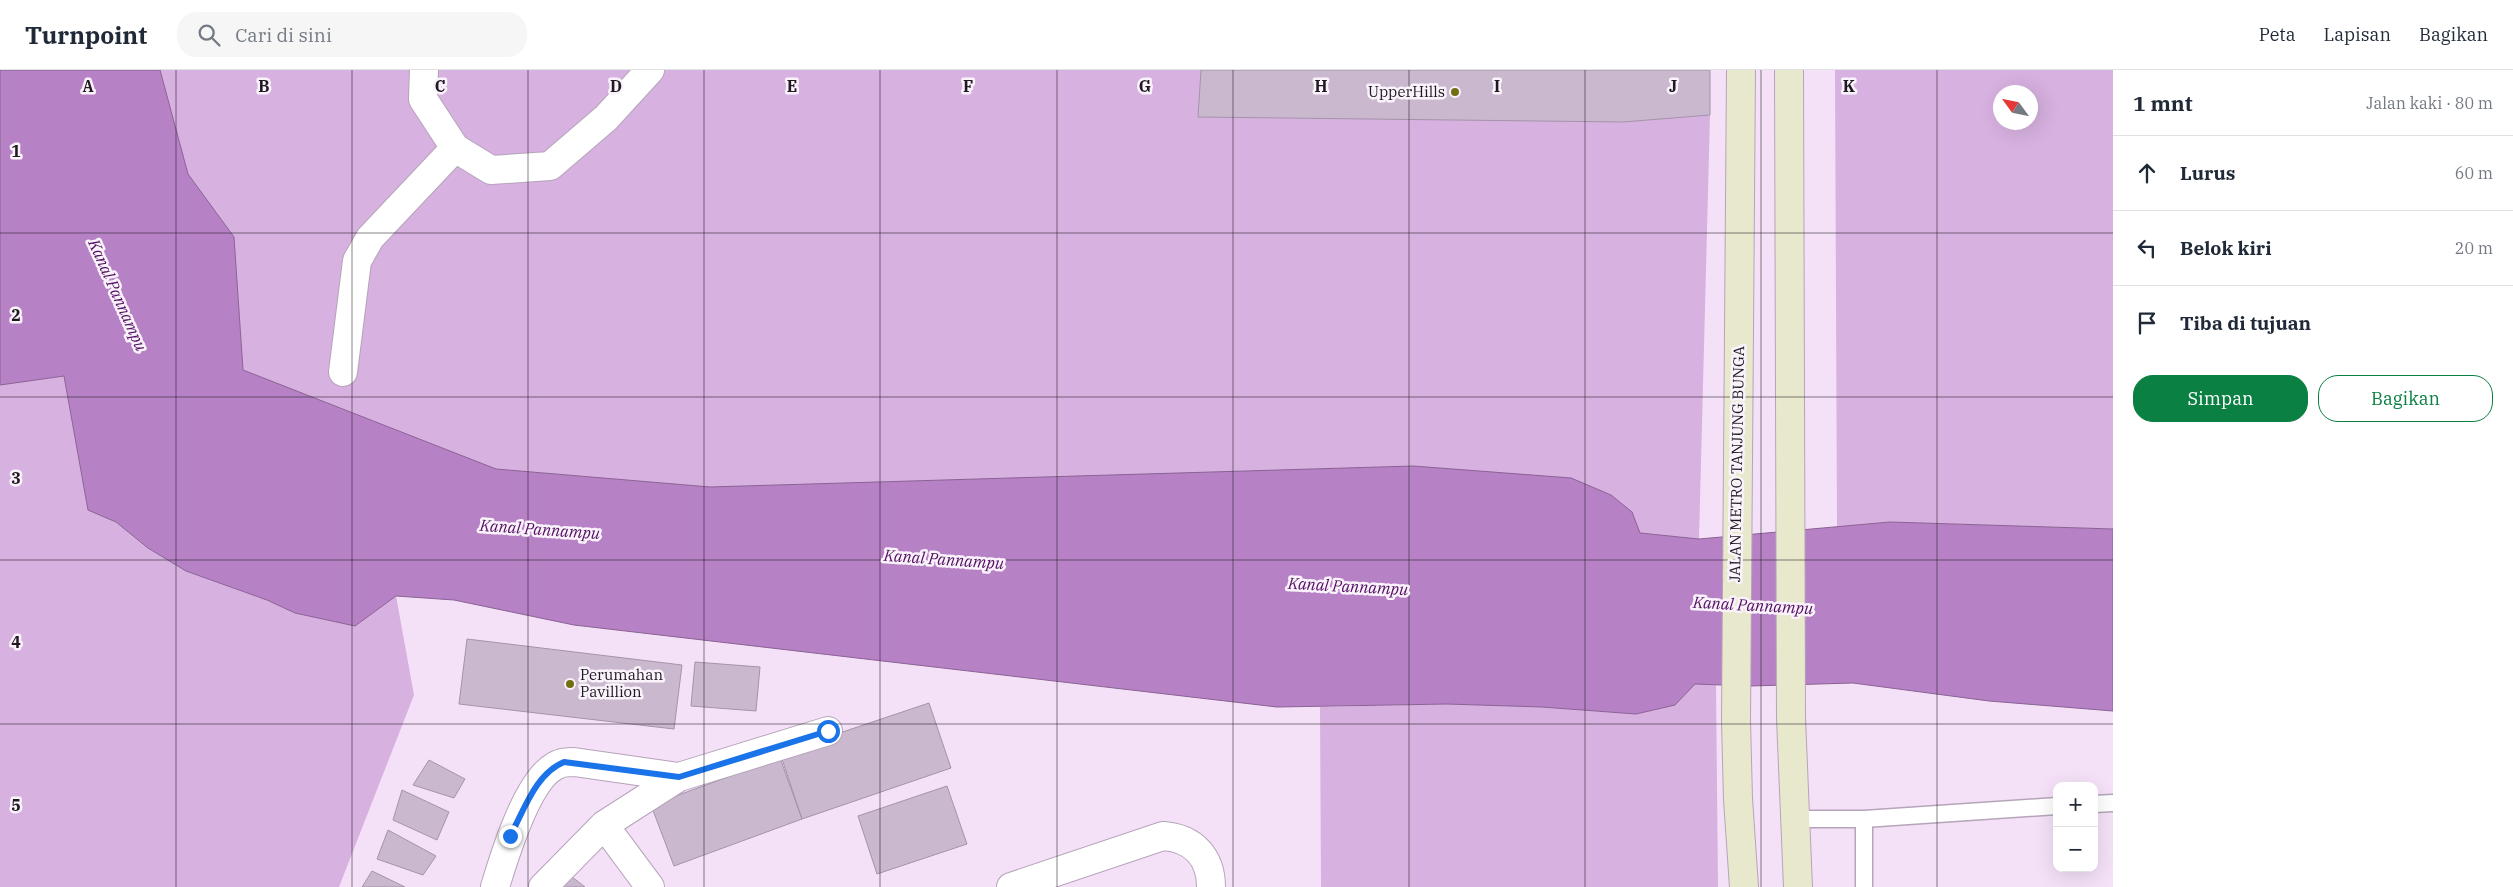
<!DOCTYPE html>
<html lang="id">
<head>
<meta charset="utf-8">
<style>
  body { margin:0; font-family:"IBM Plex Serif",serif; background:#f6f6f7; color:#1f2937 }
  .controls { position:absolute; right:15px; bottom:15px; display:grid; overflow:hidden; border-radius:10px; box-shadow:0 5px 20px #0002 }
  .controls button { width:45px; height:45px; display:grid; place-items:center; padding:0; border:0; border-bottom:1px solid #e0e1e3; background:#fff; color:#1f2937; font:25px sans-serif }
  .compass { position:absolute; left:1993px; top:15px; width:45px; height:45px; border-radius:50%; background:#fff; box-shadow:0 5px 20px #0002; rotate:303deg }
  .stop { position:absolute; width:15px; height:15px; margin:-11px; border:4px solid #1a73e8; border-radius:50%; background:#fff }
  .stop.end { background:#1a73e8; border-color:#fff; box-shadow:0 1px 5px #0008 }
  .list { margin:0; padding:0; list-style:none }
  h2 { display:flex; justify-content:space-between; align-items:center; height:65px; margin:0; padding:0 20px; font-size:21px }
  h2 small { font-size:16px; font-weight:400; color:#747a83 }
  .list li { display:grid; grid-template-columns:32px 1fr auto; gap:15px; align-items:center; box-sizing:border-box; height:75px; padding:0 20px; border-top:1px solid #e0e1e3 }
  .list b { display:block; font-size:19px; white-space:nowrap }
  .list em { font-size:16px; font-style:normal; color:#747a83 }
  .actions { display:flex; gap:10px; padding:15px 20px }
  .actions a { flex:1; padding:11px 0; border:1px solid #0b8043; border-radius:20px; text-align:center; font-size:18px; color:#0b8043 }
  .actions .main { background:#0b8043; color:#fff }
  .icon { flex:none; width:28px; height:28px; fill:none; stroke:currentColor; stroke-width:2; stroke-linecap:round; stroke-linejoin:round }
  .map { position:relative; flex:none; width:2113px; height:817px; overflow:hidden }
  header { display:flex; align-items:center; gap:30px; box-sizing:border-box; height:70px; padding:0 25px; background:#fff; border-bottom:1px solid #e0e1e3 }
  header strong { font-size:24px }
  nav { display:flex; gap:28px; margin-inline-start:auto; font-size:18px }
  .search { width:350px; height:45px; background:#f6f6f7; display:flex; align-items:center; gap:12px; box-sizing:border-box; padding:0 18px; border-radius:20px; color:#747a83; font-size:19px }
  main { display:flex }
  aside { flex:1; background:#fff }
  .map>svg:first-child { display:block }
</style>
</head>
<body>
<header>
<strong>Turnpoint</strong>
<div class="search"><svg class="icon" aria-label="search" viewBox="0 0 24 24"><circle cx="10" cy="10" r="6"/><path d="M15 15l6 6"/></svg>Cari di sini</div>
<nav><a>Peta</a><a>Lapisan</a><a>Bagikan</a></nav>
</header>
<main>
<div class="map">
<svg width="2113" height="817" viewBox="0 0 2113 817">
  <rect width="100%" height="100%" fill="#f4e1f8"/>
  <path fill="#d7b1e0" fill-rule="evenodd" d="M160,0H1201L1710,45L1699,469L1640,463L1632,442L710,417L496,399L243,300L234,167L188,104Z
    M1835,0H2113V459L1890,452L1837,458ZM2000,22H2030V52H2000Z
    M64,306L88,440L116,452L148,478L186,501L267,530L295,543L355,556L396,526L414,625L339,817H0V315Z
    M1695,614H1716L1718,817H1321L1320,637L1447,634L1542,637L1636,644L1675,635Z"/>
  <path fill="#b782c5" stroke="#8a6294" d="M0,0H160L188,104L234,167L243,300L496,399L710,417L1413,396L1571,408L1611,425L1632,442L1640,463L1699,469L1890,452L2113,459V641L1989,631L1853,613L1750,616L1695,614L1675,635L1636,644L1542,637L1447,634L1277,637L574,555L454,530L396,526L355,556L295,543L267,530L186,501L148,478L116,452L88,440L64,306L0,315Z"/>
  <path fill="#cab8cf" stroke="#a493a9" d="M1201,0H1710V45L1623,52L1198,47Z
    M467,569L682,595L674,659L459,634Z
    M695,592L760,597L756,641L691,636Z
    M929,633L951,698L802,749L780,683Z
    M780,688L802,749L674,796L651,735Z
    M429,690L465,709L454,728L413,715Z
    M947,716L967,774L877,804L858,746Z
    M402,720L449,742L437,770L393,750Z
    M388,760L436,786L423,805L377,789Z
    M563,800L585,817H550Z
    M372,801L405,817H362Z"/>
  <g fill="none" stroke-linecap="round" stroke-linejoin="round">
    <g stroke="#b6a4ba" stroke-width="19">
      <path id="service" d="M2094,734L2113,733
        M1796,749H1864L2057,736
        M1864,749V817"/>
    </g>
    <g stroke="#b6a4ba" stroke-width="30">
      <path id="minor" d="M424,0L423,29L455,78L491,100L550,96L606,48L650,0
        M343,302L357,191L370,168L455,78
        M604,755L650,817
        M495,817C504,787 527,711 555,696C561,692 568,692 574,692L679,707
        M543,817L604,755L679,707L828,661
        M1011,817L1163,766C1193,768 1211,787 1211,817"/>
    </g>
    <g stroke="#b6a4ba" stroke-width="30">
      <path id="secondary" d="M1741,0L1736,651L1738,729L1744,817
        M1789,0L1791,648L1798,817"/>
    </g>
    <use href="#service" stroke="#fff" stroke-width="16"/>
    <use href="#minor" stroke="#fff" stroke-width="28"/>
    <use href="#secondary" stroke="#e8e8cd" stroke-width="28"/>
  </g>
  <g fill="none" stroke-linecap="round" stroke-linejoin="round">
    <path stroke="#1a73e8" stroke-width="6" d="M510,766C524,741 535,704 564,692L679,707L828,661"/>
  </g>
  <path fill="none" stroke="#201922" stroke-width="1" stroke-opacity="0.55" d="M176,0V817M352,0V817M528,0V817M704,0V817M880,0V817M1057,0V817M1233,0V817M1409,0V817M1585,0V817M1761,0V817M1937,0V817M0,163H2113M0,327H2113M0,490H2113M0,654H2113"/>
  <g fill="#706f11" stroke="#faf3fc" stroke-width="2">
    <circle cx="1455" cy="22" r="5"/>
    <circle cx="570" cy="614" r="5"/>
  </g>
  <g text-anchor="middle" stroke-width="5" stroke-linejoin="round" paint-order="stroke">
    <g font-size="15" fill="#201922" stroke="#faf3fc" text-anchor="end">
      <text x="1445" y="27">UpperHills</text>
      <text x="580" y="610" text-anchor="start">Perumahan<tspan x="580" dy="17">Pavillion</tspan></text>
    </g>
    <g font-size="15" fill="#201922" stroke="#faf3fc">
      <text transform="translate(1737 394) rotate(-89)" y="5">JALAN METRO TANJUNG BUNGA</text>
    </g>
    <g font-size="16" font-style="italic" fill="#530e62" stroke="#faf3fc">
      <text transform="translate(118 225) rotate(66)" y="6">Kanal Pannampu</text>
      <text transform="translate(540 459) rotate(4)" y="6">Kanal Pannampu</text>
      <text transform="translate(944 489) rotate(4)" y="6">Kanal Pannampu</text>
      <text transform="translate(1348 516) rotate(3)" y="6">Kanal Pannampu</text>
      <text transform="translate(1753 535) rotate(3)" y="6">Kanal Pannampu</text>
    </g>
  </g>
  <g font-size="16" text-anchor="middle" font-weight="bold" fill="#201922" stroke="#faf3fc" stroke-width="5" stroke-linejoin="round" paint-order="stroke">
    <text x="88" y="22">A</text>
    <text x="264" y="22">B</text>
    <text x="440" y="22">C</text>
    <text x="616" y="22">D</text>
    <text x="792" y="22">E</text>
    <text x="968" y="22">F</text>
    <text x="1145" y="22">G</text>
    <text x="1321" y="22">H</text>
    <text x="1497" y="22">I</text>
    <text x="1673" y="22">J</text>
    <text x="1849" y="22">K</text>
    <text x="16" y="87">1</text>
    <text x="16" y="251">2</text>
    <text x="16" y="414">3</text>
    <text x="16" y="578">4</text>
    <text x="16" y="741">5</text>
  </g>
</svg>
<div class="controls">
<button>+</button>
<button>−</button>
</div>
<svg class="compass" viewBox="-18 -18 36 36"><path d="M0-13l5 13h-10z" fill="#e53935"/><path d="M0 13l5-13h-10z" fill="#747a83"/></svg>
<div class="stop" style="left:828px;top:661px"></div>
<div class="stop end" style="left:510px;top:766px"></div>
</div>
<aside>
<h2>1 mnt<small>Jalan kaki · 80 m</small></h2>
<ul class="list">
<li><svg class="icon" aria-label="ahead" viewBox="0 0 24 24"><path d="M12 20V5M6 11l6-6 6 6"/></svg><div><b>Lurus</b></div><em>60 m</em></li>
<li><svg class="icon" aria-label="left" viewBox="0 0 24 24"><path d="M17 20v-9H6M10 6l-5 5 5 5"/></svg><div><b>Belok kiri</b></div><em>20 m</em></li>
<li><svg class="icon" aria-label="arrive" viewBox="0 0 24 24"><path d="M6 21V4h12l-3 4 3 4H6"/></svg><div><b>Tiba di tujuan</b></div></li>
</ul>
<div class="actions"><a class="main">Simpan</a><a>Bagikan</a></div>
</aside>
</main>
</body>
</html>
